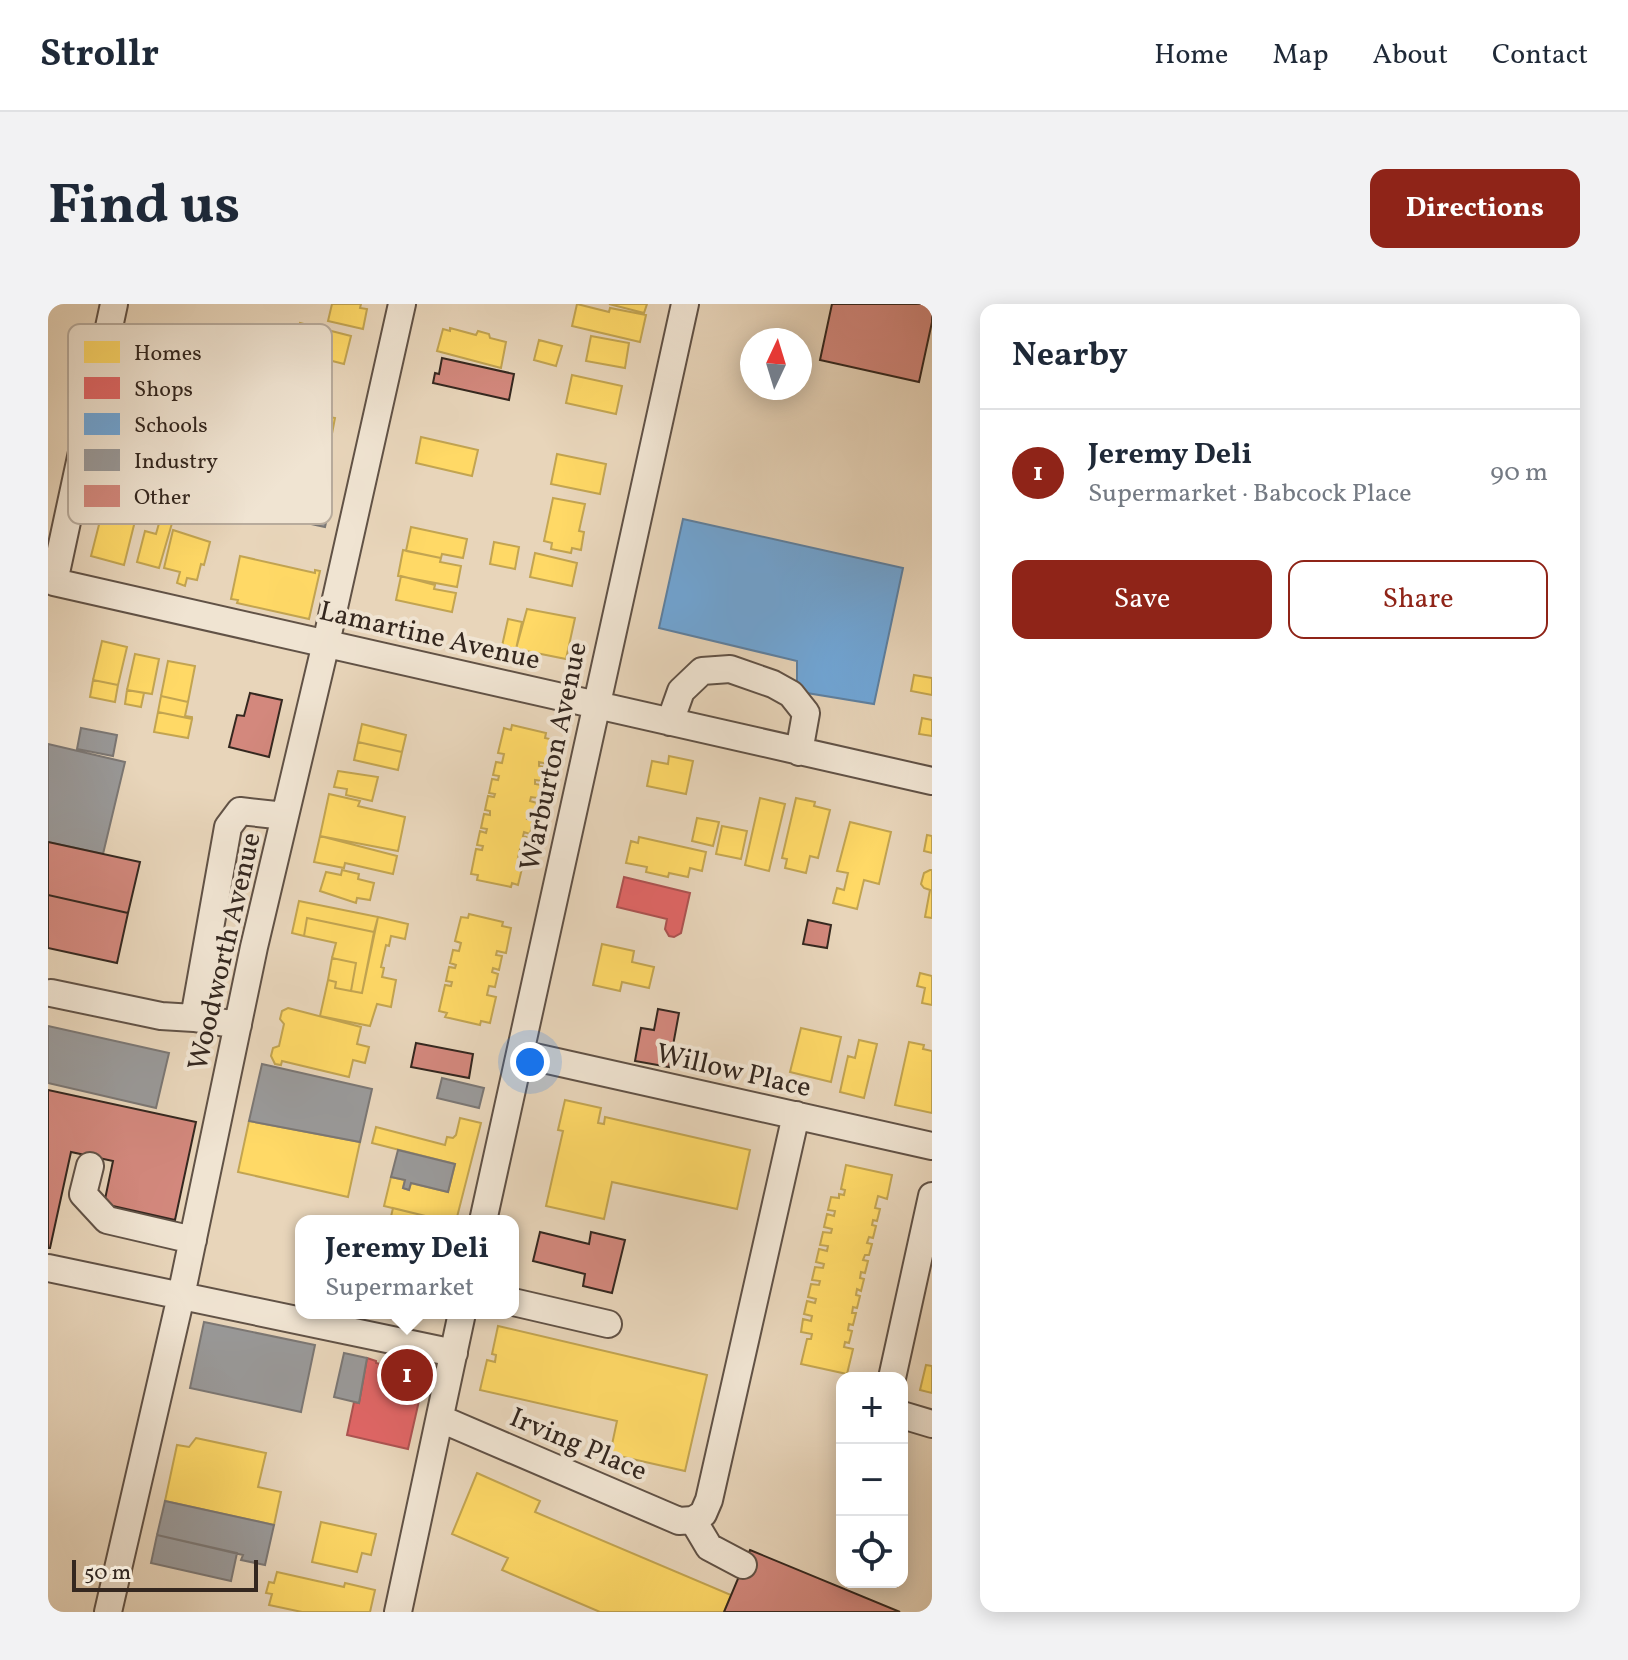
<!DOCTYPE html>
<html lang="en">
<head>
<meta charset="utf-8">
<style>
  body { margin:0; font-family:Vollkorn,serif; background:#f2f2f3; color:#1f2937 }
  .controls { position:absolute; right:24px; bottom:24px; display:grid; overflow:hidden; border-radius:16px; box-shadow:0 4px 20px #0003 }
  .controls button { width:72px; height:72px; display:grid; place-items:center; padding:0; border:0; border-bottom:2px solid #e0e1e3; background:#fff; color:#1f2937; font:40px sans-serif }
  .compass { position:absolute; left:692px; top:24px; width:72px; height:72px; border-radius:50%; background:#fff; box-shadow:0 4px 20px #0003; rotate:4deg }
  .scale { position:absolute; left:24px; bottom:20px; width:186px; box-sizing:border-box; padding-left:8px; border:4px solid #34271f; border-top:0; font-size:22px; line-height:28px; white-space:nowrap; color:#34271f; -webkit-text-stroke:6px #f0e4d2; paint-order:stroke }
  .you { position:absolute; left:482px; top:758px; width:28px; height:28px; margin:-20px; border:6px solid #fff; border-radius:50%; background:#1a73e8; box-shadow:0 0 0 12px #1a73e833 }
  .badge { display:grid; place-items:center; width:52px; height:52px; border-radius:50%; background:#8f2418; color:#fff; font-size:26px; font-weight:700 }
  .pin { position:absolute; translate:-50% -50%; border:4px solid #fff; box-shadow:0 2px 8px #0006 }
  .popup { position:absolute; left:247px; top:911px; width:224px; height:104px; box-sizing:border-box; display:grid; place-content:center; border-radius:16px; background:#fff; filter:drop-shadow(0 2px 6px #0005); font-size:26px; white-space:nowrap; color:#747a83 }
  .popup b { font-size:30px; color:#1f2937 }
  .popup::after { content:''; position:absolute; left:50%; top:100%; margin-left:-16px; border:16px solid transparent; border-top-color:#fff }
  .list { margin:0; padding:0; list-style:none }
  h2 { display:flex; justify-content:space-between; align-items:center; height:104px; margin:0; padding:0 32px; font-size:34px }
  h2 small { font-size:26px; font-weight:400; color:#747a83 }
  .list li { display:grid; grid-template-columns:52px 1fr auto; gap:24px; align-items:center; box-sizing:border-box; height:128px; padding:0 32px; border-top:2px solid #e0e1e3 }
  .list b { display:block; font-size:30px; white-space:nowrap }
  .list p { margin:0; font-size:26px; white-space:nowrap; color:#747a83 }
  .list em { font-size:26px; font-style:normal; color:#747a83 }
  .actions { display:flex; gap:16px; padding:24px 32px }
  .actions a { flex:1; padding:18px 0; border:2px solid #8f2418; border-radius:16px; text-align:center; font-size:28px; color:#8f2418 }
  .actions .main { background:#8f2418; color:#fff }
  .icon { flex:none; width:44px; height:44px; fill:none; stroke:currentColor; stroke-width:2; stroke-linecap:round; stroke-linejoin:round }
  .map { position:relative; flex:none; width:884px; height:1308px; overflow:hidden; border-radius:16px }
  header { display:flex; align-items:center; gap:48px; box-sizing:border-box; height:112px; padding:0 40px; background:#fff; border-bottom:2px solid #e0e1e3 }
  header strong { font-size:38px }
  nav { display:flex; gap:44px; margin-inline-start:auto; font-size:28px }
  .intro { display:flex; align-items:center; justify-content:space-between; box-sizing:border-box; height:192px; padding:0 48px }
  h1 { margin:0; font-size:56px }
  .button { padding:20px 36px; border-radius:16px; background:#8f2418; color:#fff; font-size:28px; font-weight:700 }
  main { display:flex; gap:48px; padding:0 48px }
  aside { flex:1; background:#fff; border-radius:16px; box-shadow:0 4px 20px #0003 }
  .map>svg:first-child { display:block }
</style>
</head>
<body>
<header>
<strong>Strollr</strong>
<nav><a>Home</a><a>Map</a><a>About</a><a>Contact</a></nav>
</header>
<div class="intro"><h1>Find us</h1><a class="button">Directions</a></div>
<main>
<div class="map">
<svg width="884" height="1308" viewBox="0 0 884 1308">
  <rect width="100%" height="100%" fill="#e8d5ba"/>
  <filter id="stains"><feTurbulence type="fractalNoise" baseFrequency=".0025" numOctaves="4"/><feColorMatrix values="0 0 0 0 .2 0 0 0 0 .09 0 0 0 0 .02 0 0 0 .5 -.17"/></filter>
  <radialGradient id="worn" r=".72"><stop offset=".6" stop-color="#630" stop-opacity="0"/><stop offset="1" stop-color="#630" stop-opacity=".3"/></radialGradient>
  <path fill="#ffd966" stroke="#c2a451" stroke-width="2" d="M284,0H313L312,4L319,5L315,25L280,17Z
    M529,0L561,8L562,4L598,11L592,38L524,22Z
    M561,0H599L596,9Z
    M252,19L303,32L296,60L261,51L265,36H255L249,31Z
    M402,24L428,31L430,27L441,30L442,34L458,38L453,64L389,47L395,25L402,27Z
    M543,32L581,39L577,64L538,57Z
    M491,36L514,42L508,62L486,56Z
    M98,45L130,52L124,79L88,69L93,46Z
    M524,71L574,82L568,110L518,99Z
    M94,74L128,81L127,88L145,91L142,107L121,102V107L80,96L85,75L93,76Z
    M231,103L287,114L282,140L226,129Z
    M373,133L430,146L424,172L368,159Z
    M509,150L558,160L552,190L503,180Z
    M77,154L122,164L116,190L71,181Z
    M505,194L537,200L531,227L536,228L533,246L524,244L523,249L503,245L504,239L496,237Z
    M56,201L89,209L76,261L43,252Z
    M115,205L127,209L111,264L89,258L97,227L108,230Z
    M363,223L419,235L415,254L394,250L393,254L358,247Z
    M125,226L162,238L156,261L153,260L149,276L139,274L137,282L129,279L132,268L116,264Z
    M446,238L471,243L467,265L442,260Z
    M355,246L393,254L392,258L413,262L409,283L350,272Z
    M487,249L529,259L524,282L482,273Z
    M192,252L267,269V266L272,267L261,315L189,299L190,296L183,295Z
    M353,272L387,281L386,285L408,289L404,308L348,296Z
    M479,305L527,314L518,355L468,345Z
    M460,315L474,318L468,345L454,342Z
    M54,337L79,343L70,381L45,376Z
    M87,350L111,355L104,390L79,386Z
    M120,357L147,362L140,398L113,392Z
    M866,371L884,374V391L863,387Z
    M45,376L70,381L67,398L42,393Z
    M79,386L96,389L93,403L77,400Z
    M113,392L140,398L137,412L144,413V415L110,408Z
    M110,408L144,415L140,434L106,428Z
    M874,414L884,416V432L871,430Z
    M314,420L358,431L354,448L310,438Z
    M464,421L498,429L497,434L506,436L500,460L491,458V462L497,463L494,477L487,476V480L493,481L490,494L483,493L482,497L489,499L486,512L480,511L479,515L485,516L482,530L476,528L475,532L481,534L478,547L472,545L470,554L476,556L470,581L464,579L463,583L429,576L430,571L423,570L428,545L434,546L435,542L429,541L432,527L438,529L439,525L433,524L436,510L442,511V507L437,506L440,492L446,493L447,490L441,489L444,475L450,476L451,472L445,471L448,458L454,459L456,450L450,449L456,424L463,426Z
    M310,438L354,448L350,466L306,456Z
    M621,452L645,457L638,490L599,482L604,457L620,460Z
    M290,467L330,473L324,497L298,491L299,485L286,483Z
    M281,490L312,497L310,502L357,513L350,547L272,532Z
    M712,494L737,500L721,567L697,561Z
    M748,494L767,498L766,502L782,506L770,554L762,552L758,569L737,564L739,555L734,554Z
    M649,514L671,518L665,542L644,537Z
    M802,518L843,528L831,580L816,576L809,605L785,599L789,584L796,586L800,569L789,567Z
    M674,522L699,527L693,555L668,550Z
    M879,531L884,532V549L876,547Z
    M272,532L349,552L345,570L297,559L296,564L266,558Z
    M591,533L658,548L654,567L642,564L640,573L621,569L620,573L598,568L599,563L578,559L583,537L590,539Z
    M294,566L311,570L310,575L326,579L322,596L309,594L308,599L272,587L278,568L293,571Z
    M882,566H884V614L877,613L882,586L876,584L873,580L876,569Z
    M251,597L330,613L326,628L259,614L256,632L244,629Z
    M421,610L455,618L454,622L463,624L458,649L449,647L448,651L454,652L451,666L445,664L444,668L450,670L447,683L441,682L439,691L448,693L442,719L433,717L432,721L397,713L399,709L391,707L397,681L403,682L404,678L398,677L401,663L407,664L408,661L402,659L405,646L411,647L413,639L407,637L413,613L420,614Z
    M330,613L360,620L357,635L343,632L341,642L338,641L333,663L336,664L334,673L348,676L343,703L329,700L322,722L272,712L280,676L288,678L287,684L314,689Z
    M259,614L326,628L314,689L303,687L308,659L284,654L288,639L256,632Z
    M554,640L586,647L584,658L606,663L601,684L574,678L572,687L545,681Z
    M284,654L308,659L303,687L287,684L288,678L280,676Z
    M872,669L884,672V701L874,699L877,684L869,682Z
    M240,704L313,723L309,740L321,743L317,759L305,756L301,773L234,757L233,761L227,760L223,752L225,744L231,742L236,720L232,715L234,707Z
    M753,724L793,733L783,778L742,768Z
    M811,736L829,740L816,794L792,788L800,752L807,754Z
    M861,738L876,741L875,745L884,747V809L847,801Z
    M517,796L553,804L550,819L556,820L557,813L702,846L689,905L564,878L556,915L498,902L515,827L510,826Z
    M412,814L433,819L408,917H398L336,902L343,873L357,876L355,884L361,886L363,879L400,888L407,860L324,839L328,823L397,841L399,833L405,834L408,831Z
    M201,817L312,838L300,893L190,868Z
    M798,861L844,871L839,895L830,892L827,904L832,905L829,917L825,916L824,921L828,922L825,934L821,933L819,939L824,940L821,951H817L815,956L820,957L817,969L813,968L812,974L816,975L813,987L809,985L808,991L812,992L809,1004L805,1003L804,1009H808L805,1021L801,1020L800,1026L804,1027L801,1039L797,1038L796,1043L805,1045L799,1070L753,1060L759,1035H763L764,1030L753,1028L755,1015L763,1017L764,1012L756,1010L759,997L767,999L768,995L760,993L763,980L771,981L772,977L764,976L767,963L775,964L776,960L768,958L771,945L779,947L780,942L772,941L775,928L783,929L784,925L776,923L779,910L786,912L787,907L780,906L783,893L791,894V890L796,891L797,886L793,885Z
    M345,904L390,915V917H342Z
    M450,1022L659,1071L637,1167L562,1150L569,1117L432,1086L439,1056L447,1058L448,1051L444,1050Z
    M878,1061L884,1062V1089L872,1086Z
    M148,1134L218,1149L210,1183L233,1188L226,1221L117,1197L129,1141L141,1143Z
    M429,1169L492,1197L487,1208L683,1291L676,1308H552L454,1266L460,1254L404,1230Z
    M273,1218L328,1230L323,1251L314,1249L309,1268L264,1258Z
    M229,1268L296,1283L297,1279L327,1286L322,1308H254L221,1301L224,1290L218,1289L221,1278L226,1279Z"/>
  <path fill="#e06666" stroke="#ac5351" stroke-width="2" d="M576,573L642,589L633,629L626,633L621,632L617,625L619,615L569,603Z
    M345,1009H362L360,1018L344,1015Z
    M319,1054L328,1057V1059L367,1068L368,1064L378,1066L360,1145L299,1131L306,1098L311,1099Z"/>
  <path fill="#6fa8dc" stroke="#5d81a3" stroke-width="2" d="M635,215L855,264L826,400L759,389L749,379V357L611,324Z"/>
  <path fill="#999" stroke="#7b7774" stroke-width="2" d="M233,136L279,145L274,168L228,159Z
    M228,167L254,172L251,189L225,183Z
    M199,183L282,201L277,223L195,205Z
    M33,424L69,431L65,452L29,445Z
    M0,440L77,458L55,550L0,538Z
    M0,722L121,749L108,804L0,779Z
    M214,760L324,785L312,838L201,817Z
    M394,774L436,784L431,804L389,794Z
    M350,846L407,860L400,888L363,879L361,886L355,884L357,876L343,873Z
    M156,1018L267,1041L253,1108L142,1084Z
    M296,1049L319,1054L311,1099L286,1093Z
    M117,1197L226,1221L217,1261L193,1256L195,1251L109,1231Z
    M109,1231L189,1249L183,1277L103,1259Z"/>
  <path fill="#d3887d" stroke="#34271f" stroke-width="2" d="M784,0H884V18L871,78L772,56Z
    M394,54L466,70L461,96L385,79L387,69L391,70Z
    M202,389L234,396L221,453L181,443L189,411L196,412Z
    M0,538L92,558L80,609L0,591Z
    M0,591L80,609L69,659L0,644Z
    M760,616L783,621L779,644L755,640Z
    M610,705L631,709L621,763L587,757L593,724L606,726Z
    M368,739L425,750L421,774L363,763Z
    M0,786L148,818L127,916L56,900L65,857L23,848L2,944H0Z
    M492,928L541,940L543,928L577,936L564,989L535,982L537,970L485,957Z
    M702,1246L852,1308H676Z"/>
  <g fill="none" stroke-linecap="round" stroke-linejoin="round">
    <g stroke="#615246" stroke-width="30">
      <path id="minor" d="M66,0L6,278L884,477
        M622,418L633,387L654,367L682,365L725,380L743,390L758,409L751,448
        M3,689L113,712L146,714
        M190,721L146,714L180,523L192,507L237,512
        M473,750L884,842
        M42,862L35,890L59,916L145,936
        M435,917L637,0
        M0,964L406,1049
        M465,998L560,1020
        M844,1074L884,892
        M854,1111L884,1120
        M393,1115L631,1217L645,1216
        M695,1261L661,1243L645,1216L655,1210L661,1196L748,811
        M60,1308L133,992L206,643L278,339L354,0
        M350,1308L414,1009"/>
    </g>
    <use href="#minor" stroke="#f0e4d2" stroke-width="26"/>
  </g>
  <g text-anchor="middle" stroke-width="8" stroke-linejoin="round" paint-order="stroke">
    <g font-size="28" fill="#34271f" stroke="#f0e4d2">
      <text transform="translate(382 330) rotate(13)" y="10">Lamartine Avenue</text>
      <text transform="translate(504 452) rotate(-78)" y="10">Warburton Avenue</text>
      <text transform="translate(175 647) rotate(-77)" y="10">Woodworth Avenue</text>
      <text transform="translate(686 765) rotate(13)" y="10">Willow Place</text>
      <text transform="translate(531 1139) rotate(23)" y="10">Irving Place</text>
    </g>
  </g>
  <rect x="20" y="20" width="264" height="200" rx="12" fill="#f0e4d2" stroke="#b8ab9c" stroke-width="2"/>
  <rect x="36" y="37" width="36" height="22" fill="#ffd966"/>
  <rect x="36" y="73" width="36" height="22" fill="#e06666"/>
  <rect x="36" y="109" width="36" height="22" fill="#6fa8dc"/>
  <rect x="36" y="145" width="36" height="22" fill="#999"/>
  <rect x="36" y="181" width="36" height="22" fill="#d3887d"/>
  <g font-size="22" fill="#34271f">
    <text x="86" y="56">Homes</text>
    <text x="86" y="92">Shops</text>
    <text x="86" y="128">Schools</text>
    <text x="86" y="164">Industry</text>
    <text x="86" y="200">Other</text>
  </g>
  <rect width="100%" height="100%" filter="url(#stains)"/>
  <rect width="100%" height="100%" fill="url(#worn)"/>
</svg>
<div class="controls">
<button>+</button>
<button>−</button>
<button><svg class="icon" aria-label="locate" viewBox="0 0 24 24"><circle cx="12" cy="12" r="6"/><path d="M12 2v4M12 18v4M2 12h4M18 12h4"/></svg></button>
</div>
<svg class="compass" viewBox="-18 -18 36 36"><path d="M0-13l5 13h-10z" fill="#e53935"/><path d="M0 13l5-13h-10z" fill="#747a83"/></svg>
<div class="scale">50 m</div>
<div class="you"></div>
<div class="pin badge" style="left:359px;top:1071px">1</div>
<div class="popup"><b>Jeremy Deli</b>Supermarket</div>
</div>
<aside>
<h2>Nearby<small></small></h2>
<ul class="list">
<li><span class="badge">1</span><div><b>Jeremy Deli</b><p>Supermarket · Babcock Place</p></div><em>90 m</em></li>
</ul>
<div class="actions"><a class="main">Save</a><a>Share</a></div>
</aside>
</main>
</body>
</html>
